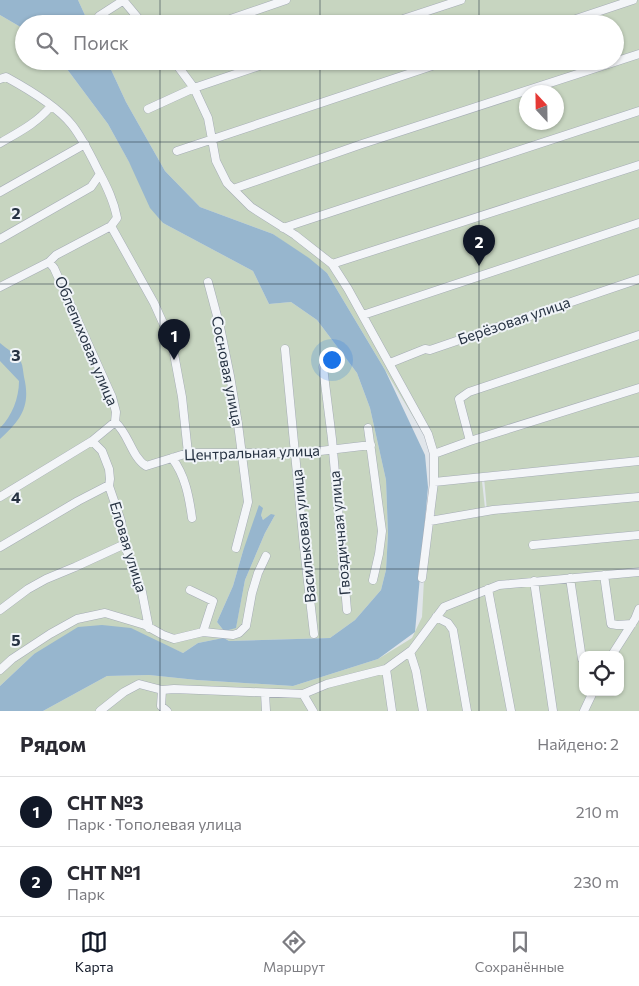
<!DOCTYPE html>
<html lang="ru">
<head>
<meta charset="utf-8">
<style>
  body { margin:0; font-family:Commissioner,sans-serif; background:#f2f2f3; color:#2b2b33 }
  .controls { position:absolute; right:15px; bottom:15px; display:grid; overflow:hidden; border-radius:10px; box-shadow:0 1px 4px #0004 }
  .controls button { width:45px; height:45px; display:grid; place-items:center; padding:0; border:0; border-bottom:1px solid #e1e1e2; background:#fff; color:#2b2b33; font:25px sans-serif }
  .compass { position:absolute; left:519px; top:85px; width:45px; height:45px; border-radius:50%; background:#fff; box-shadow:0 1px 4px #0004; rotate:338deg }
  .you { position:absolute; left:331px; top:359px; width:18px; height:18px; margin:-12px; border:4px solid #fff; border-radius:50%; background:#1a73e8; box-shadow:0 0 0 8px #1a73e833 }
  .badge { display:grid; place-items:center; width:32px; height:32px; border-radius:50%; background:#111827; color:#fff; font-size:16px; font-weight:700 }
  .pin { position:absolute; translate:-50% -41px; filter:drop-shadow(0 1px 2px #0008) }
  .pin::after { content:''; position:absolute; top:26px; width:18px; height:15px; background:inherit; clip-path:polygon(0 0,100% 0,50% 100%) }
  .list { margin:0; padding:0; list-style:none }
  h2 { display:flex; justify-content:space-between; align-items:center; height:65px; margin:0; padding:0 20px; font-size:21px }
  h2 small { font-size:16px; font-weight:400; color:#7c7c81 }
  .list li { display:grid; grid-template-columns:32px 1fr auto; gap:15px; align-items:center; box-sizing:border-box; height:70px; padding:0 20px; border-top:1px solid #e1e1e2 }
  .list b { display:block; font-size:19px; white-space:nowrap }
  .list p { margin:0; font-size:16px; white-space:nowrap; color:#7c7c81 }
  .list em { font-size:16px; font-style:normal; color:#7c7c81 }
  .icon { flex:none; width:28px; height:28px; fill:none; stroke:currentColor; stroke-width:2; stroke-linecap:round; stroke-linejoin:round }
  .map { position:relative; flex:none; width:639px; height:711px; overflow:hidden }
  .search { position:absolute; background:#fff; box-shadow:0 1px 4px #0004; left:15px; right:15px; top:15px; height:55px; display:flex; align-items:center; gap:12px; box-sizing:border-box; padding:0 18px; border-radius:28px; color:#7c7c81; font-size:19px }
  .sheet { height:205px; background:#fff }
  nav { display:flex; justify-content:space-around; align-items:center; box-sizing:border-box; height:70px; border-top:1px solid #e1e1e2; background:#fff; font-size:14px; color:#7c7c81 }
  nav a { display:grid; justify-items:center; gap:2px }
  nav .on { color:#111827 }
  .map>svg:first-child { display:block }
</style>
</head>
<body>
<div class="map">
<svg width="639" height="711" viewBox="0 0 639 711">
  <rect width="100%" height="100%" fill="#e0e5ea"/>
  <path fill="#c7d5c0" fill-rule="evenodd" d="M78,0H639V458L481,473L485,508L435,516L430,445L327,273L273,234L200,207L165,171L126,102L107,61H615V24H89ZM526,92H556V122H526Z
    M0,15L24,29V61H61L108,124L163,223L253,271L269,304L291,302L317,320L357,373L370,408L386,480L388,534L386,570L381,590L355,620L330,638L229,641L224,638L225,631L236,627L245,580L265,533L275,515L263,520L261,515L243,551L233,586L217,622L224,631L223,638L198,643L183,653L159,643L34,654L0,686Z
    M639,462V711H43L107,676L149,675L197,680L293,686L378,659L412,638L422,617L427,523L487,511L484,477ZM583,655H620V692H583Z"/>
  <path fill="#97b6ce" d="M0,0H78L89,24H24V29L0,15Z
    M61,61H107L126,102L165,171L200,207L273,234L309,258L327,273L385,370L425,455L428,487L415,632L378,659L293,686L197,680L149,675L107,676L43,711H0V686L34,654L78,627L102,625L131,628L183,653L198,643L223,638L224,631L217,622L233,586L243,551L259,505L263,508L261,515L263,520L271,514L275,515L265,533L245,580L236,628L225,631L224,638L229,641L330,638L355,620L381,590L386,570L388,534L386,480L370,408L357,373L317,320L291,302L269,304L253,271L163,223L150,208L129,162L108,124Z
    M0,343C7,349 16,354 21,362C23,366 23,372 24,377C31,406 21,420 0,439V428C12,416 19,398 19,381L0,361Z"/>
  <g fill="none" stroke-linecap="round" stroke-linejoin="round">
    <g stroke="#a5acb5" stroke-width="9">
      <path id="minor" d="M123,0L143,24
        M99,16L124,0
        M216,24L286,0
        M388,24L461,0
        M561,24L633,0
        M174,61L194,88L208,118L216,161L227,183L251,207L295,235L332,264L348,289L428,434L434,454V482L422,578
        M119,62L121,61
        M0,79L6,77C28,89 57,106 72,125C83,139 91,156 99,172C107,187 114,201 117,218L111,226L154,303L172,343L182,397L188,453
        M148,109L194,88L274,61
        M0,143C19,132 37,123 51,106
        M177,151L447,61
        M233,189L362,144L639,54
        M0,192L85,144
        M283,228L639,111
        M0,239L91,187L100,174
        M49,262L54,268L112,397L116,412L115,422
        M332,264L639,165
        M208,282L220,327L230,376L238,424L248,502L236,548
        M0,287L49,262L56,255L111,226
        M363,315L639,223
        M285,349L304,547L314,634
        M390,363L425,349L430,350L639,279
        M323,367L332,439L347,610
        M368,428L382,531L379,554L373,580
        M92,441L102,451L109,469L110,479L109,486L121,521L125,546L142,592L149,628
        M470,441L459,399L469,392L639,335
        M434,454L470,441L639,388
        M172,458C185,475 189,496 192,518
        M434,482L639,461
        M0,497L92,441L115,422C129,434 131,456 146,466L188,453H303L371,445
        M430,521L493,510L639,497
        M533,545L639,535
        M0,547L78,501L109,485
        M604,575L611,624L617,625L632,624
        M570,578L582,659
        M534,581L553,711
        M488,589L511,711
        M190,590L213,601L203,632
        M0,610L28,589L46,579L75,567L125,544
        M436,617L448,623L453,630L467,711
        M410,652L416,671L423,711
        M612,655L635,619L639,609
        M386,669L392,711
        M0,670L12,659L50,634L77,619L105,613L145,625L163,635L174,639L203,632L233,635L239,633L246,626L252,593L258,573L266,556
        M162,690L161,706L167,711
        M265,693L266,711
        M303,694L313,711
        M100,711L124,692L139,684L162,690L174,689L303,694L327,684L386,669L412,650L444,607L499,585L639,572
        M584,711L593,692"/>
    </g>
    <use href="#minor" stroke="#f3f5f8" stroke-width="8"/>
  </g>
  <path fill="none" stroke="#273343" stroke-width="1" stroke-opacity="0.55" d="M160,0V24M320,0V24M479,0V24M160,61V711M320,61V711M479,61V711M0,142H639M0,284H639M0,427H639M0,569H639"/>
  <g text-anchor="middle" stroke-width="4" stroke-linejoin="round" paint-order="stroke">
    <g font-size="15" fill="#273343" stroke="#f0f4f8">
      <text transform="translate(514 321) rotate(-19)" y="5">Берёзовая улица</text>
      <text transform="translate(86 341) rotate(67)" y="5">Облепиховая улица</text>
      <text transform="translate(227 371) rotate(79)" y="5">Сосновая улица</text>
      <text transform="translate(252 453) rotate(-2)" y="5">Центральная улица</text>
      <text transform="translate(340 533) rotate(-95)" y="5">Гвоздичная улица</text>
      <text transform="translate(304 536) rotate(-96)" y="5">Васильковая улица</text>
      <text transform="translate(128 547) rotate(73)" y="5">Еловая улица</text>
    </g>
  </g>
  <g font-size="16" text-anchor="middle" font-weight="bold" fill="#273343" stroke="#f0f4f8" stroke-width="4" stroke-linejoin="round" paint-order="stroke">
    <text x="16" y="219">2</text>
    <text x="16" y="361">3</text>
    <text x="16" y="503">4</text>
    <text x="16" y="646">5</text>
  </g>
</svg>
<div class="controls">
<button><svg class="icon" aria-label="locate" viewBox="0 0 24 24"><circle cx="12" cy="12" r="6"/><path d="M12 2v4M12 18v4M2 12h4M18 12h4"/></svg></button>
</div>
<svg class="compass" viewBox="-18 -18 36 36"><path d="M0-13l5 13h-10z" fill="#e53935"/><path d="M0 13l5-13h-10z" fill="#7c7c81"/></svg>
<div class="you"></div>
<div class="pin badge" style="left:174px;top:360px">1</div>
<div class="pin badge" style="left:479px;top:266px">2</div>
<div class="search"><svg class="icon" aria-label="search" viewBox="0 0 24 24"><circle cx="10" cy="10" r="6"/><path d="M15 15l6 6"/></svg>Поиск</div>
</div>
<section class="sheet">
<h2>Рядом<small>Найдено: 2</small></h2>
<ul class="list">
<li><span class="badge">1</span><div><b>СНТ №3</b><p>Парк · Тополевая улица</p></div><em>210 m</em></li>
<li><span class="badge">2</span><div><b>СНТ №1</b><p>Парк</p></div><em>230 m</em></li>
</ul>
</section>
<nav>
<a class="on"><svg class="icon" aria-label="map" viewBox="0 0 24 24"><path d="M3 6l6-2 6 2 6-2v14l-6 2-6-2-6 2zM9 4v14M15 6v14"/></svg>Карта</a>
<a><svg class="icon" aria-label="directions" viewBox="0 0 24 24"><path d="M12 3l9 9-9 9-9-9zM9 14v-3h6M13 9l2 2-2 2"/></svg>Маршрут</a>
<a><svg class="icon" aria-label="saved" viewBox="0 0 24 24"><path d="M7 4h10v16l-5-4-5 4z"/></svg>Сохранённые</a>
</nav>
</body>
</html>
